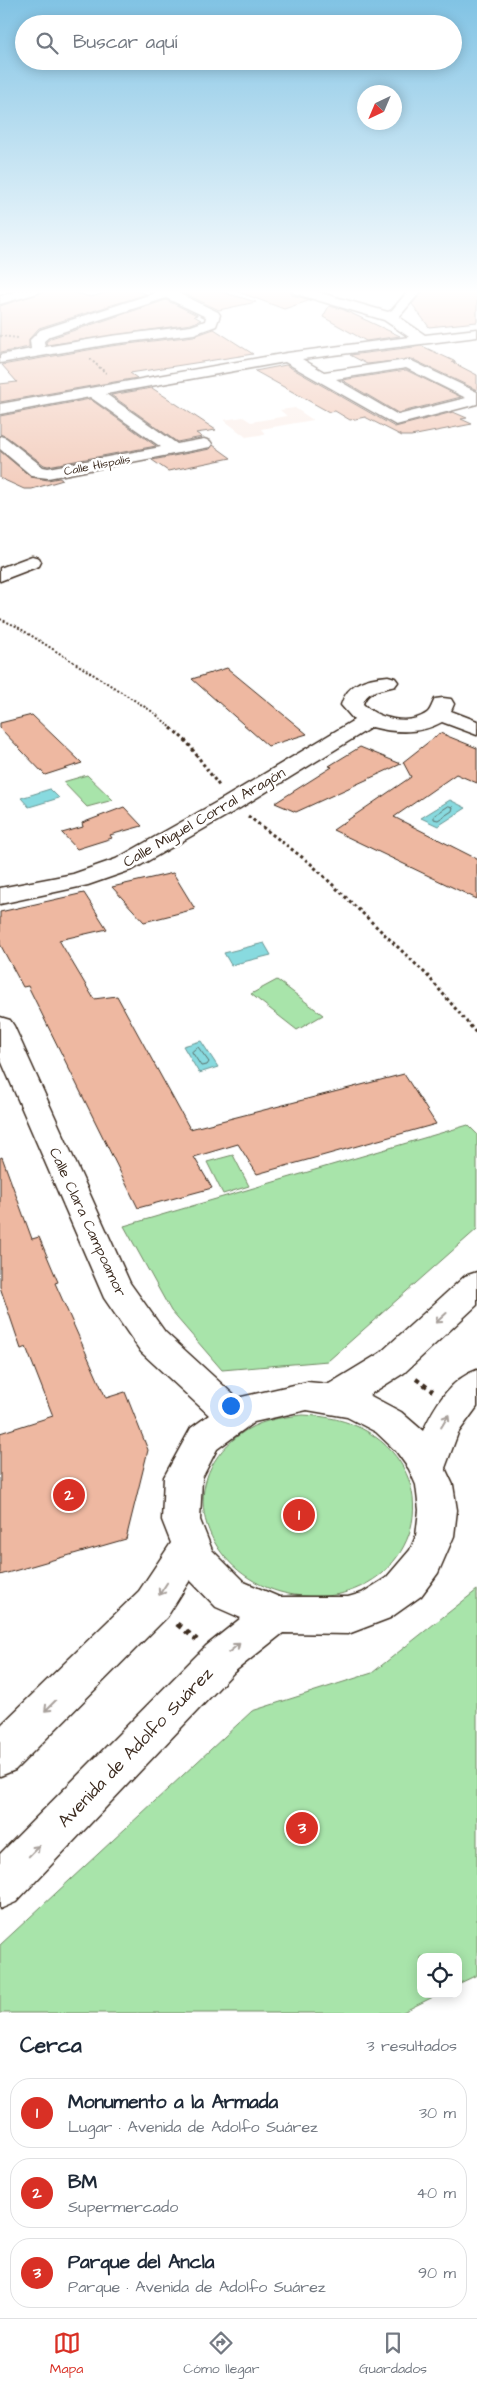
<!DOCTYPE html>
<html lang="es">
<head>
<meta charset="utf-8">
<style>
  body { margin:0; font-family:"Architects Daughter",sans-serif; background:#f2f2f3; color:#1f2937 }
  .controls { position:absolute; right:15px; bottom:15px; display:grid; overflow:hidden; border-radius:10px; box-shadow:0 2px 12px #0003 }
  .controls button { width:45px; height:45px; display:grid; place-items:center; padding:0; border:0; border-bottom:1px solid #e0e1e3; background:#fff; color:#1f2937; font:25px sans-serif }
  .compass { position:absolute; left:357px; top:85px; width:45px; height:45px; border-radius:50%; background:#fff; box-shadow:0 2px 12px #0003; rotate:224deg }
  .you { position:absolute; left:230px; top:1405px; width:18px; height:18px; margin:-12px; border:4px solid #fff; border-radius:50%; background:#1a73e8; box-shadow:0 0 0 8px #1a73e833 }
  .badge { display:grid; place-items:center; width:32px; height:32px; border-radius:50%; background:#d93025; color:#fff; font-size:16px; font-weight:700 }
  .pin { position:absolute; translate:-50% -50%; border:2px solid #fff; box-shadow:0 1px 5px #0006 }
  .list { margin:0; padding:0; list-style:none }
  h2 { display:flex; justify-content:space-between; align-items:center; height:65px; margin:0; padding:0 20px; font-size:21px }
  h2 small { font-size:16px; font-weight:400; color:#747a83 }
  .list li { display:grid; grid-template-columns:32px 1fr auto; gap:15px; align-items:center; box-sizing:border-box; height:70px; margin:0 10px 10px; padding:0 10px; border:1px solid #e0e1e3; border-radius:20px }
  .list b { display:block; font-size:19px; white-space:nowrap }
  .list p { margin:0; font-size:16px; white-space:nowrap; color:#747a83 }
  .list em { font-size:16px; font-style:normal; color:#747a83 }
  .icon { flex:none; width:28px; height:28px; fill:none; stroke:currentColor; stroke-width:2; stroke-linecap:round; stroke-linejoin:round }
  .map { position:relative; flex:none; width:477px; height:2013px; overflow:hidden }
  .search { position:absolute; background:#fff; box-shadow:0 2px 12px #0003; left:15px; right:15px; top:15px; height:55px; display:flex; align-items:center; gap:12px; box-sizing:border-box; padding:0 18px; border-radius:28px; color:#747a83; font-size:19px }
  .sheet { height:305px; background:#fff }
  nav { display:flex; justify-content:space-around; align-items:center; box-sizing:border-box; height:70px; border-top:1px solid #e0e1e3; background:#fff; font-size:14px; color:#747a83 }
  nav a { display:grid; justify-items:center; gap:2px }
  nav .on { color:#d93025 }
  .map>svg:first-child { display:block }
</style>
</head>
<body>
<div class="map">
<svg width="477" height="2013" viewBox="0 0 477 2013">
  <rect width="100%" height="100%" fill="#fff"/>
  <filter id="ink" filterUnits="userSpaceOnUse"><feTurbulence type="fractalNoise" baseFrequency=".02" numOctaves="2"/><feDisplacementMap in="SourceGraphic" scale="10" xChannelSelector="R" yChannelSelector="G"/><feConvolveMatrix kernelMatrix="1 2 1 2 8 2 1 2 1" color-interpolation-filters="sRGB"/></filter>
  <g filter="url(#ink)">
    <path fill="#faeae3" d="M295,408L313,420L261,429L265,434L246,437L224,420L243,417L251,422L287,416L280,410Z"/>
    <path fill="#a8e4aa" stroke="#728764" d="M87,775L113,800L87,807L63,782Z
      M277,980L323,1015L297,1030L251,994Z
      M468,1125L477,1134V1229L328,1361L222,1370L171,1311L124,1226Z
      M233,1155L249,1186L223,1194L207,1162Z
      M303,1415C326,1416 348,1420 368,1432C442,1477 421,1574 340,1594C320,1598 298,1597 280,1592C208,1572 171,1486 239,1435C257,1421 280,1417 303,1415Z
      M477,1590V1975L458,1984V1957H421V1994H439L401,2013H0V1945L252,1711L372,1673Z"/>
    <path fill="#88dadf" stroke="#699492" d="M50,789L59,798L29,807L21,798Z
      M450,800L466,808L438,826L421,818Z
      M264,943L271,955L231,965L224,953Z
      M201,1041L218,1067L199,1073L183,1046Z"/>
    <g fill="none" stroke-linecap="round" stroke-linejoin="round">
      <path stroke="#5a706b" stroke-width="1" d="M449,806L453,807L452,811L438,820L434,819V816Z
        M198,1047L209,1062L207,1065L201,1066L192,1052Z"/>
    </g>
    <path fill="#eeb8a1" stroke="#3b2a1e" d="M49,290H65L91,297L115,290H133L147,294L39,328L29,339V347L0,353V306Z
      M183,290H215L256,302L219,310L179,291Z
      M239,290H290L292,295L311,300L284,309L239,292Z
      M424,290H477V322L429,327L412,304Z
      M166,300L197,315L194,316L201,320L191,324L47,345L46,342L51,338Z
      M329,306L342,309L400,336L366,341L323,317Z
      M214,329L253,354L130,373L137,378L0,402V384L17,382L2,365L111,346L194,336Z
      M422,346L456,362H452L477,375V390L412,359L367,364L350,355Z
      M286,365L395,427L453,412L467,418L461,419L472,424L411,436H402L365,417L350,420L335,411L329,412L255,371Z
      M406,370L461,397L398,413L342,380Z
      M152,388L216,430L196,433L202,437L177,442L111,395Z
      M90,399L156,446L48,466L44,465L7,437L0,434V416Z
      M213,445L231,458L168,471L152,460L210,449Z
      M0,451L31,477L48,480L59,478L63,480L32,489H24L0,478Z
      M227,668L307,734L268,746L192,679Z
      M32,715L82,763L45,775L0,728V723Z
      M440,733L477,748V783L456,774L394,817L477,859V899L333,830L411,777L403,762Z
      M360,747L401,764L296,812L275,803L332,767L329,766Z
      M124,807L142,826L110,835L112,838L77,849L62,833L83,827L82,823Z
      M173,873L195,909L144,922L112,887Z
      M84,893L107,929L59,940L94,999L117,996L190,1129L404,1074L436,1124L257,1174L238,1144L194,1157L212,1188L138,1208L28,986L23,987L0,944V912Z
      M2,1157L32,1239L39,1237L58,1282L55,1283L106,1398L125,1392L148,1450L126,1539L0,1575V1433L53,1416L26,1347L21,1349L0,1287V1158Z"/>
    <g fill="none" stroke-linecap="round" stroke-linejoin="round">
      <g stroke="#3b2a1e" stroke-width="3">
        <path id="street" d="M20,290H39L38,293L0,304V296Z
          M154,290H172L218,312L220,315L216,326L194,334L111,344L0,363V355L31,349L30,340L40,330L155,293ZM166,298L206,317L205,321L191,326L111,336L45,347L44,341L50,336Z
          M292,290H311L388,312L392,310L409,290H422L399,317L425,335L477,329V337L302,359L324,372L407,360L412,361L477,392V404L396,425L285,362L106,394L177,444L204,439L210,441L212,444L210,447L48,478L32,476L0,449V436L6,438L43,467L48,468L161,447L90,397L0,414V404L287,353L409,337L384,320L293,293ZM406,368L466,398L398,415L336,379Z
          M32,556L39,558L41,562L39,566L0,581V568Z
          M388,676L395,678L398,682L395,686C382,690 367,689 363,704C377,719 409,726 427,713C431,710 432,704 435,699L443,698L451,699L454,704L451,711L477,721V735L442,722C421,734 395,733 372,727L240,808L134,869L88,885L0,904V888L73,874L116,859L224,798L354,720L341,705C348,682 367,678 388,676Z
          M0,1017L10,1020L14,1026L130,1283L165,1332L237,1398L307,1382L329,1384L380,1353L465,1276L477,1272V1305L404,1373L369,1395L401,1412L423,1431C434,1407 450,1379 477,1370V1407L458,1433L445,1468L453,1485L457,1510L454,1536L438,1573L421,1596L390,1618L348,1634L283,1633L234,1672L16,1902L0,1909V1854L206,1646L241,1618L216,1607L190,1580L167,1617L15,1770L0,1776V1726L139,1591L171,1543L162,1520L164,1477L191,1428L209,1415L141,1352L104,1298L0,1058ZM307,1410L347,1417L376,1432L396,1451L409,1469L416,1485L419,1510L416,1536L410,1550L386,1578L362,1593L348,1597H279L244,1582L212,1550L200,1520L202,1478L217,1449L254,1422Z"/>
      </g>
      <path stroke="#3b2a1e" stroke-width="2" stroke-dasharray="2 2" stroke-linecap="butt" d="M0,336L19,338
        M90,359L106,373
        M0,619L16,626L153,712L173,729"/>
      <path stroke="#3b2a1e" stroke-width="3" stroke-dasharray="3 3" stroke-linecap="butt" d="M171,728L187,742L220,787
        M248,816L311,864L427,975L477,1034"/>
      <path stroke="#3b2a1e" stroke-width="4" stroke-dasharray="4.5 4.5" stroke-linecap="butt" d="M416,1379L433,1391"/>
      <path stroke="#3b2a1e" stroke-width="5" stroke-dasharray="5.5 5.5" stroke-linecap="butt" d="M177,1624L197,1640"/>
      <use href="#street" fill="#fff" fill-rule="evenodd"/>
    </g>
    <defs><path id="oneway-shaft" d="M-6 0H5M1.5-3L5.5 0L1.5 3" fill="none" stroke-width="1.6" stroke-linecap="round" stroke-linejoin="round" transform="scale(1.25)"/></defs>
    <g stroke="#a79f9a">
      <use href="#oneway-shaft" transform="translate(441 1318) rotate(138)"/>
      <use href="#oneway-shaft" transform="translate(445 1421) rotate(-59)"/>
      <use href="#oneway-shaft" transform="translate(163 1589) rotate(123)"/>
      <use href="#oneway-shaft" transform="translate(234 1648) rotate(-39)"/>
      <use href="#oneway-shaft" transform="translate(50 1706) rotate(135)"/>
      <use href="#oneway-shaft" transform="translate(34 1851) rotate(-46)"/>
    </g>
  </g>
  <linearGradient id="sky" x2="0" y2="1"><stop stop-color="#81c3e4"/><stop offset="0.51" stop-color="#fff"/><stop offset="1" stop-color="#fff" stop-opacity="0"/></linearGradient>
  <rect width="477" height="572" fill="url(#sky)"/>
  <g text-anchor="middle" stroke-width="5" stroke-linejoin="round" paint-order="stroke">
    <g font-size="12" fill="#3b2a1e" stroke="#fff">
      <text transform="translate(97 465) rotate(-11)" y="4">Calle Hispalis</text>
    </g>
    <g font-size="15" fill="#3b2a1e" stroke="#fff">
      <text transform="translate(204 817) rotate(-30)" y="5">Calle Miguel Corral Aragón</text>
      <text transform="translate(88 1222) rotate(65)" y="5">Calle Clara Campoamor</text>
    </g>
    <g font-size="18" fill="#3b2a1e" stroke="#fff">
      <text transform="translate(135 1747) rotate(-46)" y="6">Avenida de Adolfo Suárez</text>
    </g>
  </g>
</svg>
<div class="controls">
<button><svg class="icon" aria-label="locate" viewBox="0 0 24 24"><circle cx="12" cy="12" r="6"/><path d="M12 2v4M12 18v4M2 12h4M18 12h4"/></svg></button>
</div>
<svg class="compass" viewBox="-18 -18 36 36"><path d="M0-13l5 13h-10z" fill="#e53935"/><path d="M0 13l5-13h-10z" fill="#747a83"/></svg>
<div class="you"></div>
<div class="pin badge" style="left:299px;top:1515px">1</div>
<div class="pin badge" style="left:69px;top:1495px">2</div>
<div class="pin badge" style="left:302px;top:1828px">3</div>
<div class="search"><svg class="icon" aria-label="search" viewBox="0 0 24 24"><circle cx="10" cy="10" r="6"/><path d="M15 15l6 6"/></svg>Buscar aquí</div>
</div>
<section class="sheet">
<h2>Cerca<small>3 resultados</small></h2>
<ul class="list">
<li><span class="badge">1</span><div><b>Monumento a la Armada</b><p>Lugar · Avenida de Adolfo Suárez</p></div><em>30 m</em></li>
<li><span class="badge">2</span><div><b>BM</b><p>Supermercado</p></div><em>40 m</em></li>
<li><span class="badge">3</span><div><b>Parque del Ancla</b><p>Parque · Avenida de Adolfo Suárez</p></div><em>90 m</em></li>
</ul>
</section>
<nav>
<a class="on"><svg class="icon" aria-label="map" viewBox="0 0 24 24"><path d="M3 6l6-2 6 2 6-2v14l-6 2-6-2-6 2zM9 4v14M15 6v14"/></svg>Mapa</a>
<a><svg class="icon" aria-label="directions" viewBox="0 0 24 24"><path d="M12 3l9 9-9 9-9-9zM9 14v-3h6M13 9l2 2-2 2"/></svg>Cómo llegar</a>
<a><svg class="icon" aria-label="saved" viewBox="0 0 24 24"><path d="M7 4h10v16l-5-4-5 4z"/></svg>Guardados</a>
</nav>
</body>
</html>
